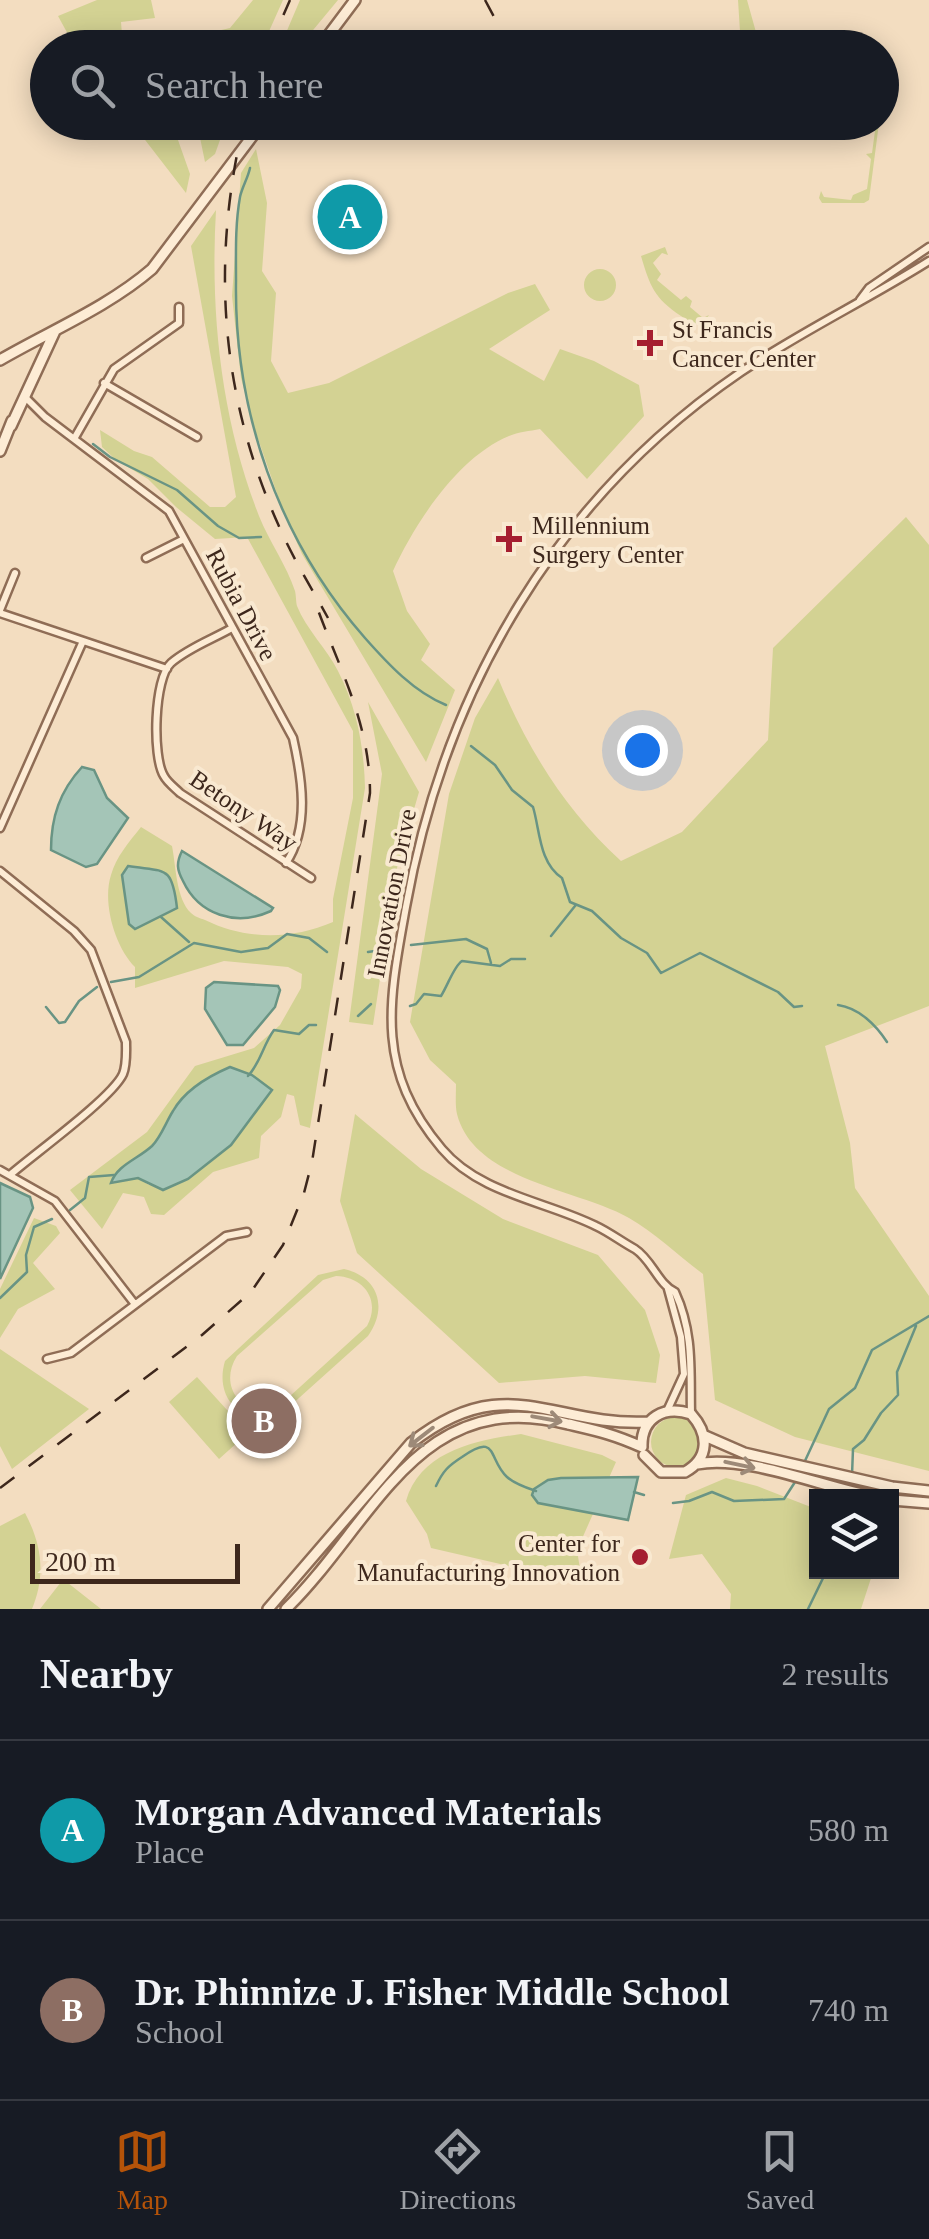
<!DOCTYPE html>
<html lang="en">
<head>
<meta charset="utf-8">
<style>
  body { margin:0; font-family:"Times New Roman",serif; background:#242831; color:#f1f3f6 }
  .controls { position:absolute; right:30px; bottom:30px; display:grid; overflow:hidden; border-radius:0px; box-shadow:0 5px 25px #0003 }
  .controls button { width:90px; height:90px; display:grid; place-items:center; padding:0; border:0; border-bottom:2px solid #363941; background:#171b24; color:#f1f3f6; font:50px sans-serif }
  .scale { position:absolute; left:30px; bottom:25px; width:210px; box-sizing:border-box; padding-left:10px; border:5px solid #3d271c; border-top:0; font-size:28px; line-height:35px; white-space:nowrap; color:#3d271c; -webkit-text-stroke:8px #f9e9d1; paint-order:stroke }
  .you { position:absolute; left:642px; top:750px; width:35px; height:35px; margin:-25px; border:8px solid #fff; border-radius:50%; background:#1a73e8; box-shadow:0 0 0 15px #1a73e833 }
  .badge { display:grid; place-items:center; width:65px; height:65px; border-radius:50%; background:#b45309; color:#fff; font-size:32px; font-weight:700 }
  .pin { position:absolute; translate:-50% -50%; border:5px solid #fff; box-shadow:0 2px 10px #0006 }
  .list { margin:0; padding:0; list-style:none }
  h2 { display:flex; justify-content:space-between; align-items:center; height:130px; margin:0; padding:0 40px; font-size:42px }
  h2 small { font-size:32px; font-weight:400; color:#9ea1a6 }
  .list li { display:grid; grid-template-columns:65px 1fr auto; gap:30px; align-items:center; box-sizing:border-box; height:180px; padding:0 40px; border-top:2px solid #363941 }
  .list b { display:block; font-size:38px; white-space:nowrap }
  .list p { margin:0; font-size:32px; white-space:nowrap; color:#9ea1a6 }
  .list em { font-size:32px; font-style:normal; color:#9ea1a6 }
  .icon { flex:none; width:55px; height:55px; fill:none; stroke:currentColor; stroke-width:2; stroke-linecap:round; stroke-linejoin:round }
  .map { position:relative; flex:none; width:929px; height:1609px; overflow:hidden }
  .search { position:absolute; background:#171b24; box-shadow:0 5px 25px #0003; left:30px; right:30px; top:30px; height:110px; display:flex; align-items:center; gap:25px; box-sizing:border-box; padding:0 35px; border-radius:55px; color:#9ea1a6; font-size:38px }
  .sheet { height:490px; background:#171b24 }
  nav { display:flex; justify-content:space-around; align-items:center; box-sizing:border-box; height:140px; border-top:2px solid #363941; background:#171b24; font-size:28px; color:#9ea1a6 }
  nav a { display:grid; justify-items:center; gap:5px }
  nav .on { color:#b45309 }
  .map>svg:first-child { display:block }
</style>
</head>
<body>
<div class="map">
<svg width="929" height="1609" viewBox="0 0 929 1609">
  <rect width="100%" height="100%" fill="#f3ddc0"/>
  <path fill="#d3d293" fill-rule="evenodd" d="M97,0H151L155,18L121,22L123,47H75L58,16Z
    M253,0H283L262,47H180L178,40L230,28Z
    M300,0H338L299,47H280Z
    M738,0H747L759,43L847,33L866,47H741Z
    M132,123H172L190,174L186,193Z
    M197,123H226L215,154L205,162Z
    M876,123H879L869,200L864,203H822L819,198L821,191L824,197L851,200L853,195L867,189L871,159L866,154L872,153L875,131L870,129L875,128Z
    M256,149L267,203L262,271L276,293L271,361L288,393L329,383L508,293L535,284L550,310L489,349L544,381L560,349L594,361L639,385L644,416L587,479L540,429C530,431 518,432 509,436C458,457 415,523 393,571L407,611L430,644L421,660L455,690L426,762L302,554L283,511L255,430L241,378L232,296L241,173Z
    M216,210C210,314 221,418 259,516C269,541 287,566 295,591C296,594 296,603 297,606C306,629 327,649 338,671C357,708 364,747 365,788L310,1128L300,1125L294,1096L287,1094L281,1117L261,1136L259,1158L213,1172L164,1215L151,1214L144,1197L123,1193L102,1229L70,1190L147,1132L195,1066L254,1048L280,1025L301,988L302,974L288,967L224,961L135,988V967C115,947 102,903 111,875C116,857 129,842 141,827L172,846C176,866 176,899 191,913C195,917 200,918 205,920C246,940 291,940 333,922V899L353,798V731L247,537L215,539L176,507L148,479L116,460L102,447L100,430L134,451L152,457L210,507H225L236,497L191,246ZM175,1106L250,1119L231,1145L149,1185L138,1178L112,1177L154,1144Z
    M665,247L668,255L662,253L653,263L661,274L657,280L681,300L686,296L692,301L690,307L703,318L709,315L703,323C693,325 690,322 681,316C654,298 650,286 641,256Z
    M584 285a16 16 0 1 1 32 0a16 16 0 1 1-32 0Z
    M906,517L929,545V1006L825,1046L850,1143L855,1188L929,1296V1471L795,1437L715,1400L703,1274C679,1256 655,1233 629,1218C578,1189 474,1181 457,1114C455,1105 456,1094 456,1084L430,1060L410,1022L449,794L475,718L498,678C527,748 565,810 621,861L682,832L768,740L773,648Z
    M368,702L419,792L397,868L373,1025L349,1022L382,774Z
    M355,1114L421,1169L503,1219L598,1255L645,1310L660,1355L656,1383L585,1376L499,1383L357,1253L340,1201Z
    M34,1218L56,1226L60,1233L33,1263L55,1289L18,1309L0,1338V1289Z
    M344,1269C379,1277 388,1308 368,1336L260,1433L256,1428L264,1418C232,1417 216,1391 225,1361L318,1275ZM336,1276C364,1277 381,1300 367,1326L278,1407C244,1420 217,1387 237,1356L323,1280Z
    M0,1349L89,1409L12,1469L0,1446Z
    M197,1377L248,1433L219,1459L169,1402Z
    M651 1442a25 25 0 1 1 50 0a25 25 0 1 1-50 0Z
    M521,1434L602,1455L616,1462L577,1550L580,1569L553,1576L431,1548L427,1534L406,1501C420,1451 477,1440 521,1434Z
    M726,1478L757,1486L816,1509V1572H873L861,1609H730L731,1594L702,1554L669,1559L686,1495Z
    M25,1513C42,1545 46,1575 32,1609H0V1526Z
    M61,1582L68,1583L101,1609H40Z"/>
  <path fill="#a4c5b7" stroke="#699484" stroke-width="2.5" d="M82,767L94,770L107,798L128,818L97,864L86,867L51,850C51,817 60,791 82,767Z
    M182,851L273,908L271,911C236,927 199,915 183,881C177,870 176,863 182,851Z
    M128,866C165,872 172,864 177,908L135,929L129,924L122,875Z
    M214,982L278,986L280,990L275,1007L243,1045H227L205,1009L206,988Z
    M230,1067L252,1075L272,1090L231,1145L188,1179L163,1190L138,1178L111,1183C117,1165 138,1159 152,1146C161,1137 166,1122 173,1111C185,1090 209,1076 230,1067Z
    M0,1183L30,1197L33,1208L0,1279Z
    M638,1477L628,1520L538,1503L532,1495L534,1489L548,1480L561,1478Z"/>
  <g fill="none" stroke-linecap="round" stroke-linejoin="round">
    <path stroke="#699484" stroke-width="2.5" d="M250,168C248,178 242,187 240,197C235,225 236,253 236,281C234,411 278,539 365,638C388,664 414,692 446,705
      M93,444L110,457L177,490L218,526L239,538L261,537
      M471,746L495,765L512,790L533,807C540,830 539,863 562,878L570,902L592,911L621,938L647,953L661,973L700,953L778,992L794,1007L802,1006
      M161,917L189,942
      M551,936L575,906
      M411,945L466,939L487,949L491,963
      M368,952L388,949
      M111,982L139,977L194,943L241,952L268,948L287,934L309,938L327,952
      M838,1005C859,1008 876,1025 887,1042
      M410,1006L416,1004L424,994L441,996C448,985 454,966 462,961L500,966L511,959H525
      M46,1007L59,1023L65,1022L79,1001L97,987
      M358,1016L371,1004
      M248,1076C261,1062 263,1045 274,1030L299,1034L309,1025H316
      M70,1210L85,1198L89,1177L114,1175
      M0,1298L27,1272L26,1255L34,1227L52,1219
      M804,1463L829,1409L855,1388L872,1350L929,1316
      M852,1475L853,1449L864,1440L881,1413L898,1395L897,1372L916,1326
      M436,1486C443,1471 448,1466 462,1457C498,1431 488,1460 507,1477C514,1483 527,1488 536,1491
      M634,1492L644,1495
      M673,1503L689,1501L712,1492L734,1501L784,1499L797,1479
      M808,1609L826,1572"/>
    <g stroke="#8f6d56" stroke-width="11">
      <path id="minor" d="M860,300L869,288L929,247
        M104,383L197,437
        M26,398L45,417L169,511L293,738C302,778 310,827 286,863
        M74,439L114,369L179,323V307
        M146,558L184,539
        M0,610L15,573
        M0,613L167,669
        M232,628C213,639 188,648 171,663C154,678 152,757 164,776C167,782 175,788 180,793L311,878
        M0,828L83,641
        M0,871L74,931L91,950L126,1042C126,1052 127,1064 123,1074C112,1098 34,1154 10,1175
        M0,1170L55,1201L134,1303
        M47,1359L71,1353L226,1236L247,1232
        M667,1411L684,1374L681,1337L668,1289
        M691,1414C690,1371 694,1333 675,1292C658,1284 652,1260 635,1249C622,1242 609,1232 596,1226C546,1201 480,1194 442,1149C374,1069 389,1001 406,907C445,689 556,498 741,372C802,331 867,300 929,261"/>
    </g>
    <g stroke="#8f6d56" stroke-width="14">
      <path id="tertiary" d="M319,48L355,0
        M0,360C50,331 108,307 152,269L263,122
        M11,426L55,331
        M0,451L12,421
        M705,1436L744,1453L892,1487L929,1491
        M697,1464C745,1454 822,1487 871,1496
        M892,1500L929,1503
        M268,1609L411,1443C506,1368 552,1427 648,1422
        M286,1609C374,1523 418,1385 568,1424C598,1431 613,1434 642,1447C641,1418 664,1405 691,1414C709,1434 710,1458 685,1472H661L644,1455"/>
    </g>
    <use href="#minor" stroke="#fdecd5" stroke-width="6"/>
    <use href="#tertiary" stroke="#fdecd5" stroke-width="9"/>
    <path stroke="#3d271c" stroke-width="2.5" stroke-dasharray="18 18" stroke-linecap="butt" d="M485,0L508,43
      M269,48L290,0
      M244,122C211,260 220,394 278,524C292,557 311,587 328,618
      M0,1488L202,1335L251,1292L283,1245L304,1193L312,1162L370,793C370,725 341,672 318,610"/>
  </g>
  <defs><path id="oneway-shaft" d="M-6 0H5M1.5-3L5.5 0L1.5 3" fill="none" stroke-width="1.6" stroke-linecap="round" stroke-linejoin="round" transform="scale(2.5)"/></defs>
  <g stroke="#9d8a78">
    <use href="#oneway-shaft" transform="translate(547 1419) rotate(10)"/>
    <use href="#oneway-shaft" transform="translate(421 1437) rotate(142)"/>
    <use href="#oneway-shaft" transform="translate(740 1465) rotate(12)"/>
  </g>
  <g fill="#a51e30" stroke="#f9e9d1" stroke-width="4">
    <path d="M645 328h10v10h10v10h-10v10h-10v-10h-10v-10h10z"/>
    <path d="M504 524h10v10h10v10h-10v10h-10v-10h-10v-10h10z"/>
    <circle cx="640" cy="1557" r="10"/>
  </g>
  <g text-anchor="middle" stroke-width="8" stroke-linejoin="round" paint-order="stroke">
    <g font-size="25" fill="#3d271c" stroke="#f9e9d1" text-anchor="start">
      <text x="672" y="338">St Francis<tspan x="672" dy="29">Cancer Center</tspan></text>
      <text x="532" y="534">Millennium<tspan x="532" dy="29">Surgery Center</tspan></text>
      <text x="620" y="1552" text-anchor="end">Center for<tspan x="620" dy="29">Manufacturing Innovation</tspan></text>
    </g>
    <g font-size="25" fill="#3d271c" stroke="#f9e9d1">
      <text transform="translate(242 604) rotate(62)" y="9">Rubia Drive</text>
      <text transform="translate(244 810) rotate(34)" y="9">Betony Way</text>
      <text transform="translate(391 893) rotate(-79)" y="9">Innovation Drive</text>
    </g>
  </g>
</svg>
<div class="controls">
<button><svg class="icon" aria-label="layers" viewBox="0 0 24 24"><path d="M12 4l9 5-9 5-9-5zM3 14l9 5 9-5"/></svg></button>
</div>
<div class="scale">200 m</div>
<div class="you"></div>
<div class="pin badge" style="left:350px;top:217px;background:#0f9aa8">A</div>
<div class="pin badge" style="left:264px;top:1421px;background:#8d6e63">B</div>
<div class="search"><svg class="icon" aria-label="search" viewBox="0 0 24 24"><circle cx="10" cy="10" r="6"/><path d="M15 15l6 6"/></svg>Search here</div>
</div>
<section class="sheet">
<h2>Nearby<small>2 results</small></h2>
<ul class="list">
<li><span class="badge" style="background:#0f9aa8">A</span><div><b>Morgan Advanced Materials</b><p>Place</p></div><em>580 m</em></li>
<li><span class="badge" style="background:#8d6e63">B</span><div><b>Dr. Phinnize J. Fisher Middle School</b><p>School</p></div><em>740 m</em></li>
</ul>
</section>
<nav>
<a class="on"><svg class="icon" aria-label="map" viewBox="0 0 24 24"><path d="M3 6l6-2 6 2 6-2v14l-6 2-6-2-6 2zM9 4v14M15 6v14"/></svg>Map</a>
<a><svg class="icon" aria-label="directions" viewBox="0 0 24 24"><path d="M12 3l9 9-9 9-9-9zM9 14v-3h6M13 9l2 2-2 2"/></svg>Directions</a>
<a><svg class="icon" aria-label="saved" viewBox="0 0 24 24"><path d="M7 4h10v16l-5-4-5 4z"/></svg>Saved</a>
</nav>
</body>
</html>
